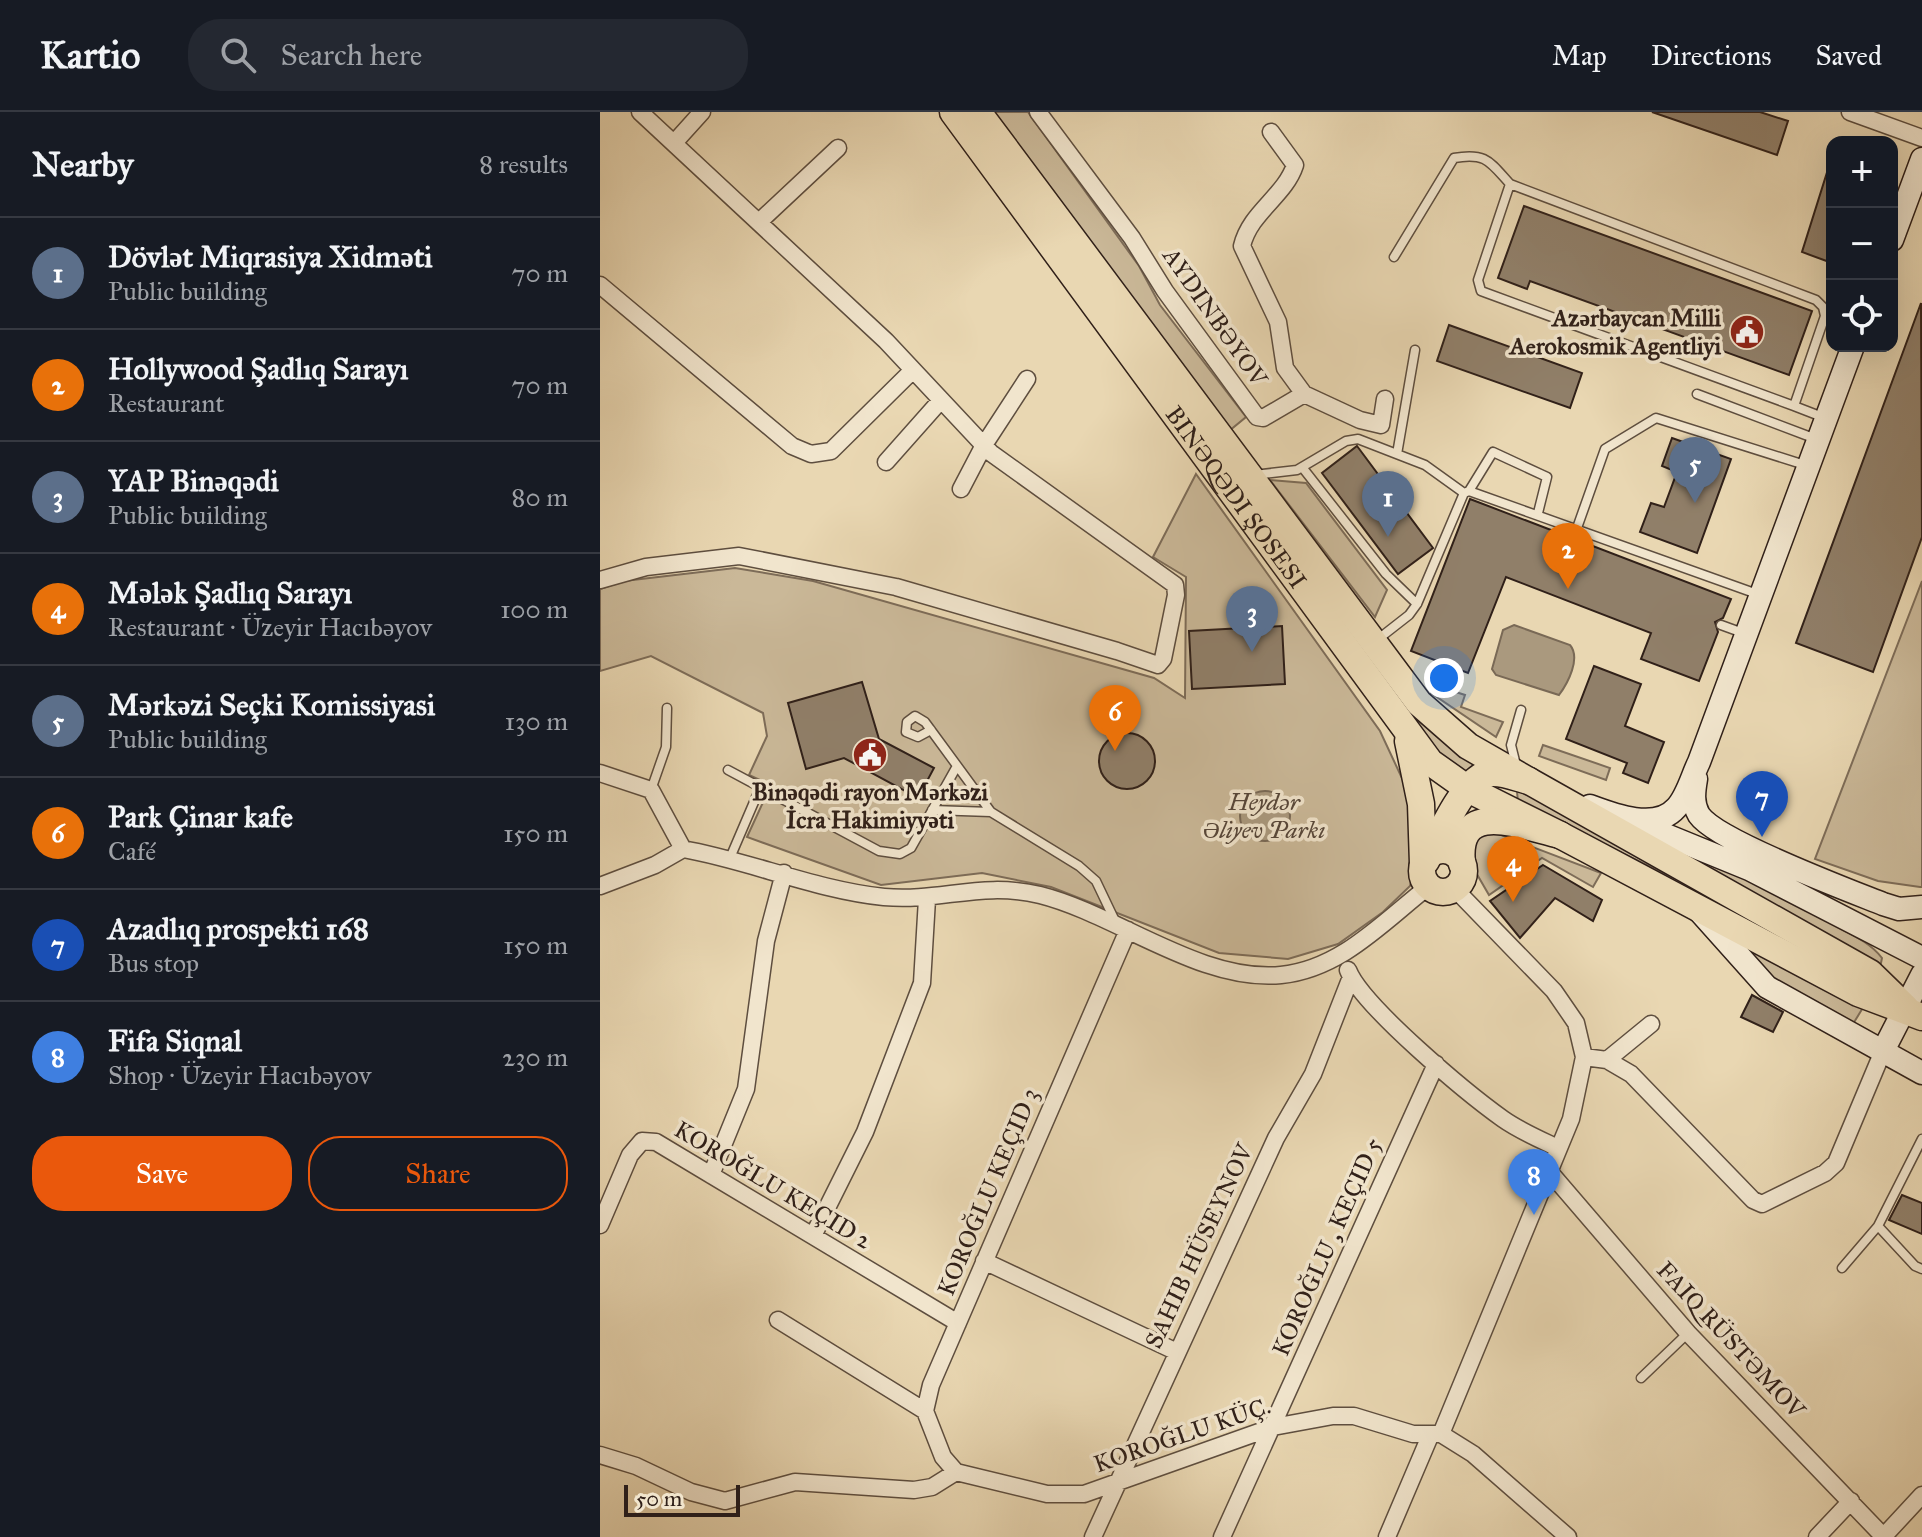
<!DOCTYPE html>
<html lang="en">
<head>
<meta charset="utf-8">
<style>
  body { margin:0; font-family:"IM FELL Great Primer",serif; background:#242831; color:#f1f3f6 }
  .controls { position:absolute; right:24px; top:24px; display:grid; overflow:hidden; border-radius:16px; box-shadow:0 8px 32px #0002 }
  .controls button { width:72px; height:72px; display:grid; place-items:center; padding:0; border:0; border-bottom:2px solid #363941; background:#171b24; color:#f1f3f6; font:40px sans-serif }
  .scale { position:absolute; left:24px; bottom:20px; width:116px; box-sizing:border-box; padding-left:8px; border:4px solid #302019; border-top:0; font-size:22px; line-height:28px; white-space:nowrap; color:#302019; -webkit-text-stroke:6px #f1e5cd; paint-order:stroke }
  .you { position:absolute; left:844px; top:566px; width:28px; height:28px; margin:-20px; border:6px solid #fff; border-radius:50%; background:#1a73e8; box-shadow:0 0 0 12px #1a73e833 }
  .badge { display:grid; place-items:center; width:52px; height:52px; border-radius:50%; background:#ea580c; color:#fff; font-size:26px; font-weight:700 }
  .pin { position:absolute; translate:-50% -66px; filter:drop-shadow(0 2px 4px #0008) }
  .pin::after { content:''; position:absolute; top:42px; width:28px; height:24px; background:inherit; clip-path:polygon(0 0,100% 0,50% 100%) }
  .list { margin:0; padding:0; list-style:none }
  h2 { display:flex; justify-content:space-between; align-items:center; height:104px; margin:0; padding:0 32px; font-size:34px }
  h2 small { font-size:26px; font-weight:400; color:#9ea1a6 }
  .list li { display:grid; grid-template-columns:52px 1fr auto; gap:24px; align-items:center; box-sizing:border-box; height:112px; padding:0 32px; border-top:2px solid #363941 }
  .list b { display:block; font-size:30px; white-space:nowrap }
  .list p { margin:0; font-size:26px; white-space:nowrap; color:#9ea1a6 }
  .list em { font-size:26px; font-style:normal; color:#9ea1a6 }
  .actions { display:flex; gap:16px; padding:24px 32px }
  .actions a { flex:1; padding:18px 0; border:2px solid #ea580c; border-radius:32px; text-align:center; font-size:28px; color:#ea580c }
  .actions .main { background:#ea580c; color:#fff }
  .icon { flex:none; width:44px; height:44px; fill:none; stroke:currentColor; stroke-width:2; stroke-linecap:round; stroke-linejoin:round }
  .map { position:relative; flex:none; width:1322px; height:1425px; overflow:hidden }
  header { display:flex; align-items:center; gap:48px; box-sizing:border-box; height:112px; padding:0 40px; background:#171b24; border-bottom:2px solid #363941 }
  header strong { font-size:38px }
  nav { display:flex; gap:44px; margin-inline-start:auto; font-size:28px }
  .search { width:560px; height:72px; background:#242831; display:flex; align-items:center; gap:20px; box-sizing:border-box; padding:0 28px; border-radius:32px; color:#9ea1a6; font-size:30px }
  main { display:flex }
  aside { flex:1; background:#171b24 }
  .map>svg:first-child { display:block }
</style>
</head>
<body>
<header>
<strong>Kartio</strong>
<div class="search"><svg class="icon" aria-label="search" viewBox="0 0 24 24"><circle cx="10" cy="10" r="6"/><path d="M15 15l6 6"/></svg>Search here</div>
<nav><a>Map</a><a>Directions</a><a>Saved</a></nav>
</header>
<main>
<aside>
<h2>Nearby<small>8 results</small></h2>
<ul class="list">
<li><span class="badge" style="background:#5c6f8a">1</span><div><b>Dövlət Miqrasiya Xidməti</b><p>Public building</p></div><em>70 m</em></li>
<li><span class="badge" style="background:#e8710a">2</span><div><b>Hollywood Şadlıq Sarayı</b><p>Restaurant</p></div><em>70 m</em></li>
<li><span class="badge" style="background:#5c6f8a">3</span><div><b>YAP Binəqədi</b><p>Public building</p></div><em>80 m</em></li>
<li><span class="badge" style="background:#e8710a">4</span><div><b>Mələk Şadlıq Sarayı</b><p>Restaurant · Üzeyir Hacıbəyov</p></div><em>100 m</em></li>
<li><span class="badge" style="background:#5c6f8a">5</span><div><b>Mərkəzi Seçki Komissiyasi</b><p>Public building</p></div><em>130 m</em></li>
<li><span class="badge" style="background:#e8710a">6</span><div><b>Park Çinar kafe</b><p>Café</p></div><em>150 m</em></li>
<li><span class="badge" style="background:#1a4fb4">7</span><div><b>Azadlıq prospekti 168</b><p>Bus stop</p></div><em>150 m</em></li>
<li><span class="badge" style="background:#3f7fe0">8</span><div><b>Fifa Siqnal</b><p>Shop · Üzeyir Hacıbəyov</p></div><em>230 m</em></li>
</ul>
<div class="actions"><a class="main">Save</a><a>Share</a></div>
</aside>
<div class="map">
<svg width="1322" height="1425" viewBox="0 0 1322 1425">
  <rect width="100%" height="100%" fill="#e9d7b2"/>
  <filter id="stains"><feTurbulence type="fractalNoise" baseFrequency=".0025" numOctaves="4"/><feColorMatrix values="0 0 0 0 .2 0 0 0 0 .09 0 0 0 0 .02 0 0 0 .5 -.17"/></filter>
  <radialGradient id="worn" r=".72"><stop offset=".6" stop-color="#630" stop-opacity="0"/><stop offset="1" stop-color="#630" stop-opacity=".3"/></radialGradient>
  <path fill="#cab898" stroke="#7d6c58" stroke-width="2" d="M391,0H428L539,154L560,193L646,305L629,319Z
    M596,362L780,619L807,677L815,755L810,774L783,800L738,832L688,847L619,841L451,775L382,761L281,773L147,725L171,673L149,663L167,624L163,601L51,544L0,559V477L24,469L135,456L213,469L554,566L585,586L586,465L553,445Z
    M670,368L706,371L787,478L775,505Z
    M1322,469V775H1320L1278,769L1215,747Z
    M834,573L865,583L861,595L903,610L896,625L831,581Z
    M793,585L835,623L875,651L865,661L832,640Z
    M943,633L1010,656L1006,668L939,644Z
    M924,677L1111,784L918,691L917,679Z
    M888,718L1001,761L993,775L942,746L889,783L867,745L873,723Z
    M1043,724C1110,746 1172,777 1232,812C1250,822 1270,830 1282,846L1280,856Z
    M1151,835L1264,894L1253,912L1179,874L1147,842Z"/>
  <path fill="#aa997e" stroke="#796956" stroke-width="2" d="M914,513L970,533C981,546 968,571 959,583L896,563L892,557L903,518Z
    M640 704a25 25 0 1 1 50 0a25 25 0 1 1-50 0Z"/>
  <path fill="#907f69" stroke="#302019" stroke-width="2" d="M1052,0H1160L1188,9L1177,43Z
    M1229,54H1232V151L1202,140Z
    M924,94L1212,199L1189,263L930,169L927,177L898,166Z
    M1321,191L1322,425L1273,560L1196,531Z
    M849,213L982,261L970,296L837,249Z
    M1072,326L1131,347L1097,441L1040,420L1051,391L1064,395L1077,360L1062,354Z
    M757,334L833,436L798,462L722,361Z
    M870,387L1131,487L1123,506L1115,510L1118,520L1099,569L1041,547L1051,521L906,465L868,561L811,539Z
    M682,514L685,572L592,577L589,519Z
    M994,554L1041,572L1025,614L1064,630L1048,671L1023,661L1027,651L966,627Z
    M262,570L279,627L334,656L318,686L244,646L206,657L188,591Z
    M499 649a28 28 0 1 1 56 0a28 28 0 1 1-56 0Z
    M943,753L1002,788L993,809L955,786L920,826L890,789Z
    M1152,883L1183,900L1173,920L1141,905Z
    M1302,1083L1322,1091V1122L1289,1108Z"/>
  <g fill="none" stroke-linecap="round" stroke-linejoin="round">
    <g stroke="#5e4e3f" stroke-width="11">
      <path id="lane" d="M910,72L878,168L881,179L1194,294
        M794,145L854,46C886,40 890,50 910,72L1216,188L1223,195L1225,204L1194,294L1225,306
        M1097,282L1216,327
        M797,342L815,238
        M702,355L786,462L817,492
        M654,363L697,358L746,329L758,327L825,353L864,381
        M869,379L893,340L947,365L938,401
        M977,416L1005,337L1056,306L1208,354
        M1121,513L1143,521
        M777,528L809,503L817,492L864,381L869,379L1160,483
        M331,618L318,625L306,620L307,610L315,604L325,610L391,700L479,754L496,769L516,811
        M916,653L911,633L921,598
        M128,658L279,739L300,742L311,736L357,654
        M51,678L66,635L67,596
        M332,698L391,700
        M130,746L160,676
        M1278,1114L1315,1154L1322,1157
        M1242,1156L1278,1114L1322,1027
        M1041,1266L1088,1221"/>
    </g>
    <g stroke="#5e4e3f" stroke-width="19">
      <path id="street" d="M438,0L532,126L565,179L657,305L663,306L704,282L760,308L781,313L785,287
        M1250,0L1322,26
        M671,20L695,53C685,84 650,100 642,134L678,210L685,256L704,282
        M74,31L102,0
        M159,110L238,36
        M0,173L192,334L211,342L231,339L313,258
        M286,350L341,288
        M361,377L384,333L427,267
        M0,468L46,455L139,444L296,475L517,539L558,553L563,547L576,483L575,473L391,341L286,229L40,0
        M0,661L51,678L83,737
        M83,737C150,749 216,778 284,785C341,790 381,769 440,783C516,802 601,871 681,863C741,857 783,810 829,774
        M0,774L55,753L83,737
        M748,858C762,894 868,982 903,1007C920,1019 939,1027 958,1036
        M984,945L1007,948L1031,962L1153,1088L1162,1092L1225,1061L1236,1051L1283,939
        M1007,948L1051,912
        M948,1058L1088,1221L1284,1425
        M111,1063L146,977L166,829L184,761
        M0,1113L30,1043L42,1029L56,1030L358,1211
        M213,1124L265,1020L322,871L327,787
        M384,1149L577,1240
        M178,1208L325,1299
        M841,1322L971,1007L984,945L976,911L954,879L854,776
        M0,1343L36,1354L91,1380L125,1389L195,1370L314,1378L332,1375L356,1360L447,1382H484L673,1315L733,1304H754L813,1322H841L873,1342L968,1425
        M356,1360L343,1345L325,1299L331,1273L528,818
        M1284,1424L1322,1383
        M493,1425L676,1026L713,962L751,865
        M622,1425L836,952
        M787,1425L830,1324
        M1217,1425L1251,1389"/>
    </g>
    <g stroke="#302019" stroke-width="25">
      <path id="secondary" d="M1292,128L1322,47
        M1096,667C1094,679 1092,691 1099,703C1117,729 1248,778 1283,792L1299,797L1322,795
        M990,694C1014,703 1056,719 1076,696C1087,685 1092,664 1099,650L1253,234
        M1034,710L1149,757L1322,846
        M1100,800L1167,875L1322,961
        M1283,939L1322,863"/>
    </g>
    <g stroke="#302019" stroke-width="29">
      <g id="primary">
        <path id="s1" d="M353,0L830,650L868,677L960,723"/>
        <path d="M378,0L819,591L868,634L929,669"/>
        <path d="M808,629L821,692L823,752"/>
        <circle cx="843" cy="759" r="21"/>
        <path d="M826,749C838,727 862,670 886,662C899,658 916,666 929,669L1270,861L1306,896"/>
        <path d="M862,752C855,685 921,714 960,723L1258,881L1322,905"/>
      </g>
    </g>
    <use href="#lane" stroke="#f1e5cd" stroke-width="8"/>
    <use href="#street" stroke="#f1e5cd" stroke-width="16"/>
    <use href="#secondary" stroke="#f1e5cd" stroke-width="22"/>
    <use href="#primary" stroke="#e9d7b2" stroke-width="26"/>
  </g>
  <defs>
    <g id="civic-disc" transform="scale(1.8)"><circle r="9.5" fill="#8f2418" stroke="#f1e5cd"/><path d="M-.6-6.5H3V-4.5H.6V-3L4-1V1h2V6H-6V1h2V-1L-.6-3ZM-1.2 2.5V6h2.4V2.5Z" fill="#fff"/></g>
  </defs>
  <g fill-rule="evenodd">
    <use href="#civic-disc" x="1147" y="220"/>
    <use href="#civic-disc" x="270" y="643"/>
  </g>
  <g text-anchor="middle" stroke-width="7" stroke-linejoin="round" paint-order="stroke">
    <g font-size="24" fill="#302019" stroke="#f1e5cd">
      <text transform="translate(615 205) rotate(55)" y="8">AYDINBƏYOV</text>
      <text dy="8" stroke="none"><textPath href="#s1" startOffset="478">BINƏQƏDI ŞOSESI</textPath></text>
      <text transform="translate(173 1073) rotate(31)" y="8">KOROĞLU KEÇID 2</text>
      <text transform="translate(388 1080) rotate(-67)" y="8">KOROĞLU KEÇID 3</text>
      <text transform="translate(599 1134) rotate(-65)" y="8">SAHIB HÜSEYNOV</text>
      <text transform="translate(727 1135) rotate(-66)" y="8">KOROĞLU , KEÇID 5</text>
      <text transform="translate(1131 1228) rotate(47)" y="8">FAIQ RÜSTƏMOV</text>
      <text transform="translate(582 1323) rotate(-19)" y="8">KOROĞLU KÜÇ.</text>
    </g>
    <g font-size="24" font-weight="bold" fill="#302019" stroke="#f1e5cd" text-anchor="end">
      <text x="1121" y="214">Azərbaycan Milli<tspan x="1121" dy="28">Aerokosmik Agentliyi</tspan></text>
      <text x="270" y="688" text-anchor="middle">Binəqədi rayon Mərkəzi<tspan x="270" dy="28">İcra Hakimiyyəti</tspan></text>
    </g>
    <g font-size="24" font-style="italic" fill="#564639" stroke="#f1e5cd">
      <text x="664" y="698">Heydər<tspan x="664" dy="28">Əliyev Parkı</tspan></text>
    </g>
  </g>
  <rect width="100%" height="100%" filter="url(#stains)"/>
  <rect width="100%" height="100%" fill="url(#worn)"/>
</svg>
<div class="controls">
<button>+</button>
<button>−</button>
<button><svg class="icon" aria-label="locate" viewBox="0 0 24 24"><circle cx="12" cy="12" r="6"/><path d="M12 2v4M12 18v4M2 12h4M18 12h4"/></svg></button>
</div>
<div class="scale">50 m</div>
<div class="you"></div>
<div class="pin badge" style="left:788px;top:425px;background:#5c6f8a">1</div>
<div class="pin badge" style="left:968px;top:477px;background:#e8710a">2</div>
<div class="pin badge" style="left:652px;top:540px;background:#5c6f8a">3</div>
<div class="pin badge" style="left:913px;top:790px;background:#e8710a">4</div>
<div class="pin badge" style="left:1095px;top:391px;background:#5c6f8a">5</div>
<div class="pin badge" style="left:515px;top:639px;background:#e8710a">6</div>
<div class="pin badge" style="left:1162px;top:725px;background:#1a4fb4">7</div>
<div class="pin badge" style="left:934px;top:1103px;background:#3f7fe0">8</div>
</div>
</main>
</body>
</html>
